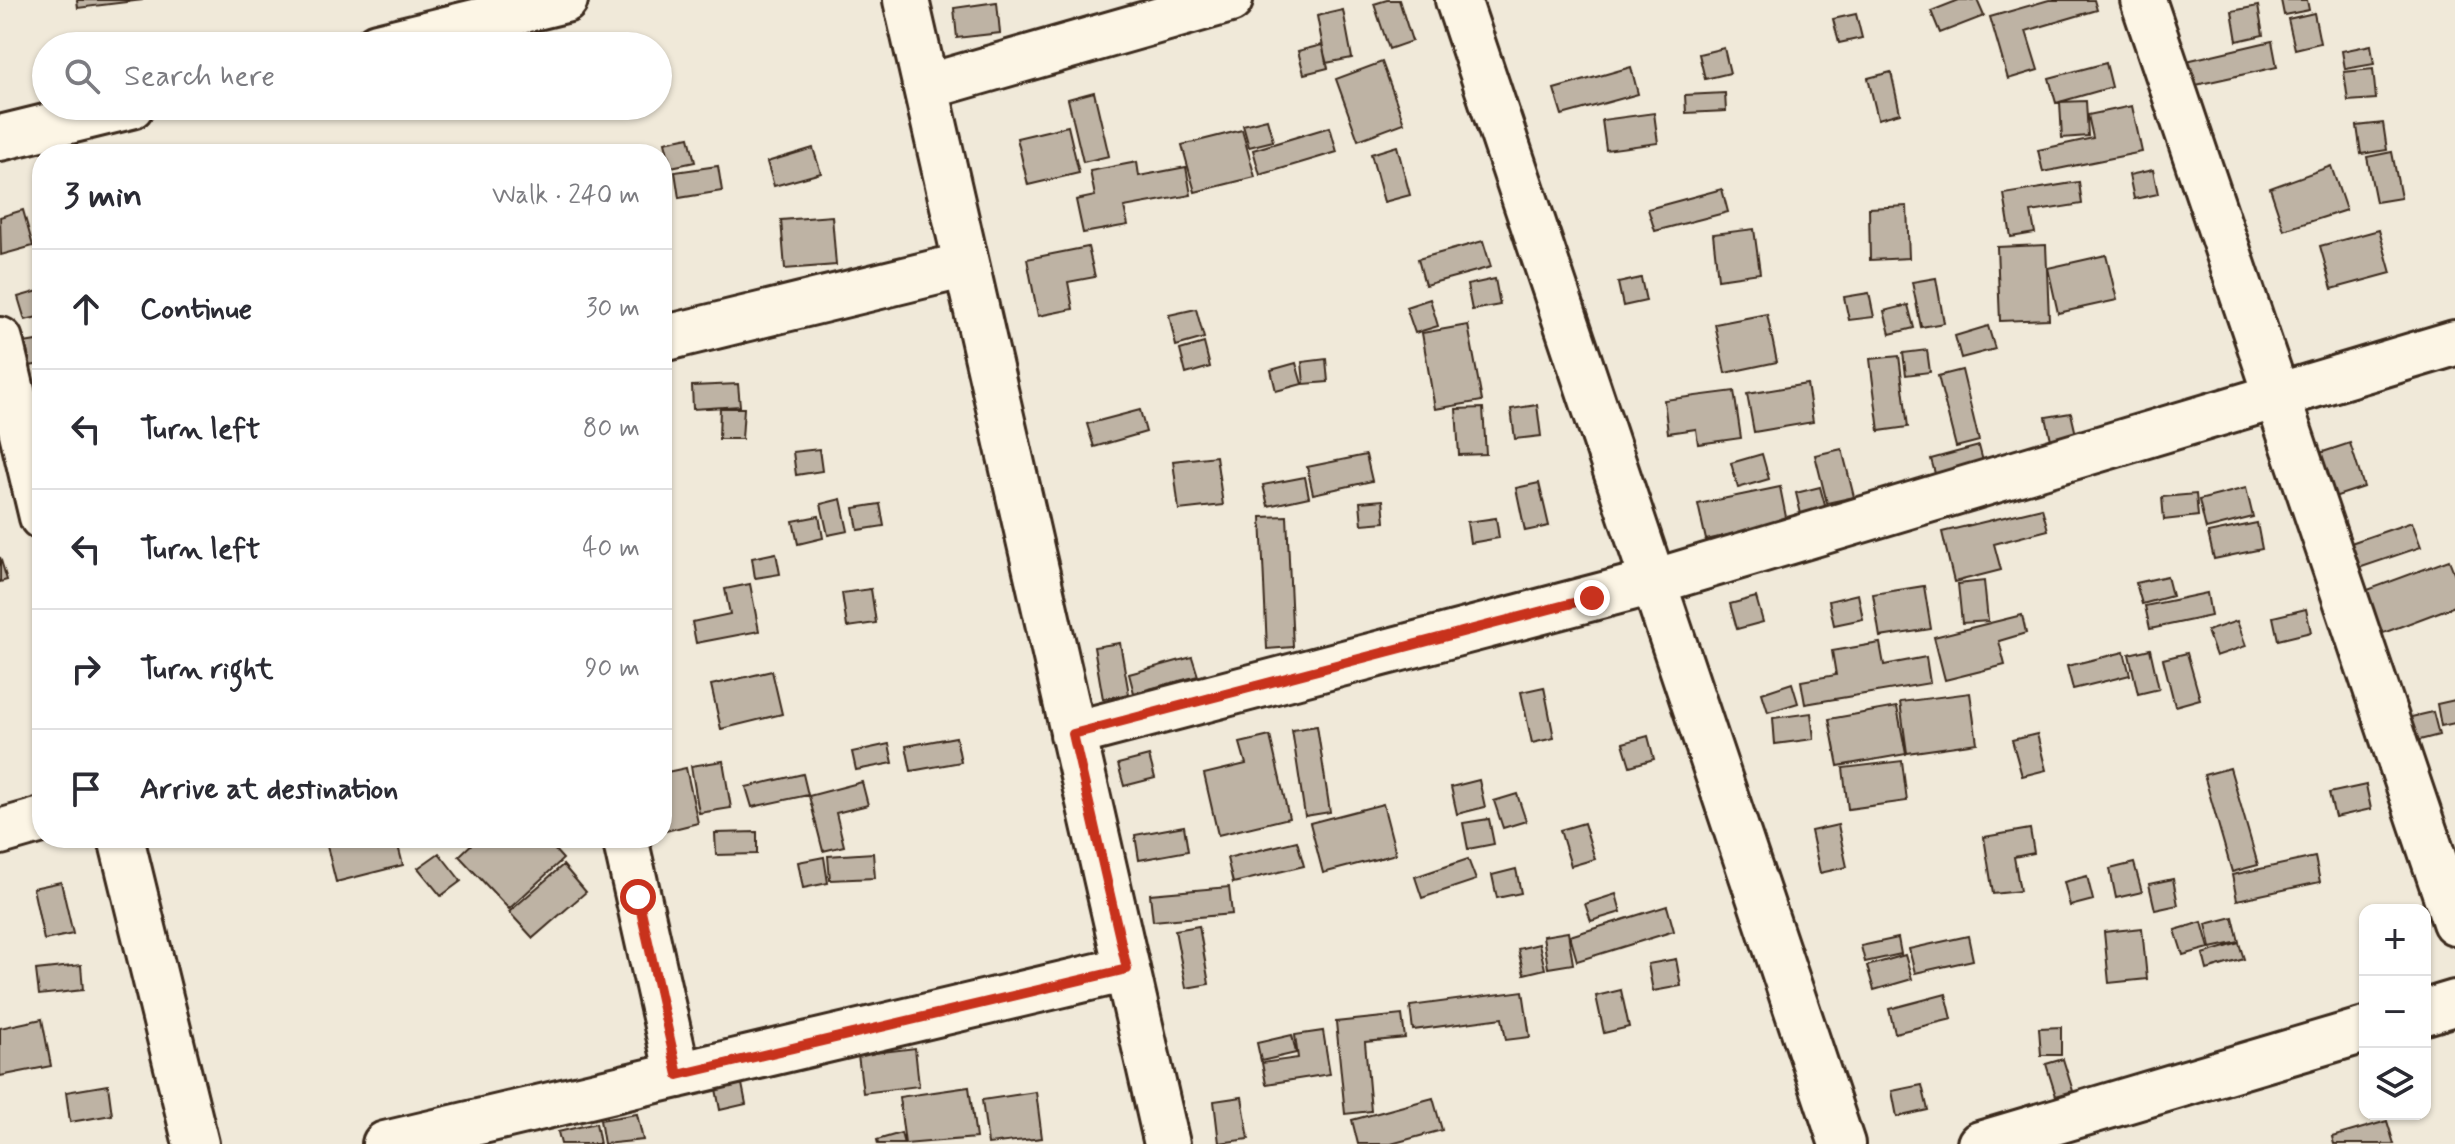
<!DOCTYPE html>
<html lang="en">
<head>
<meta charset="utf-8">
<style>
  body { margin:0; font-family:Mynerve,sans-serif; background:#f2f2f3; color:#2b2b33 }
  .controls { position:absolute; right:24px; bottom:24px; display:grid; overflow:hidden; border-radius:16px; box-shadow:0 2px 6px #0004 }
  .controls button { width:72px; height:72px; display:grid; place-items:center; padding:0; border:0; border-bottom:2px solid #e1e1e2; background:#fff; color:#2b2b33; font:40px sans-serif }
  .stop { position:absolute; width:24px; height:24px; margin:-18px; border:6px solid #c8321e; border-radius:50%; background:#fff }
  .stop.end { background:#c8321e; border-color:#fff; box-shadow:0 2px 8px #0008 }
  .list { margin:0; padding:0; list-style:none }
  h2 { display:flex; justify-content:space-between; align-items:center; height:104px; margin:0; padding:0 32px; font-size:34px }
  h2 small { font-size:26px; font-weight:400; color:#7c7c81 }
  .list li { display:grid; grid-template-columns:52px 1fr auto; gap:24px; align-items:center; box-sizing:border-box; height:120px; padding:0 32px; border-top:2px solid #e1e1e2 }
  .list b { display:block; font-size:30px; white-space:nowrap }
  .list em { font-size:26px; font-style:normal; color:#7c7c81 }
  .icon { flex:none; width:44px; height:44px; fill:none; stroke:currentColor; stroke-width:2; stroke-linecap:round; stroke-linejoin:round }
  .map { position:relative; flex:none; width:2455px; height:1144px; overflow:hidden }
  .search { position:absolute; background:#fff; box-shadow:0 2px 6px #0004; left:32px; top:32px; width:640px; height:88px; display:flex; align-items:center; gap:20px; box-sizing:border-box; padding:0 28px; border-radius:44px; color:#7c7c81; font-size:30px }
  .panel { position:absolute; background:#fff; box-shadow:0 2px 6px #0004; left:32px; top:144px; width:640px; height:704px; border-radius:32px }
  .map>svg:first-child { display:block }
</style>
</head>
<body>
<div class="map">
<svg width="2455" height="1144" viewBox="0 0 2455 1144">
  <rect width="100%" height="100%" fill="#f0e9d9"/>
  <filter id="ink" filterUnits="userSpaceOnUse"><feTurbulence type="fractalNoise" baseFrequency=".0125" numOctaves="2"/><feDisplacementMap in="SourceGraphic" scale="16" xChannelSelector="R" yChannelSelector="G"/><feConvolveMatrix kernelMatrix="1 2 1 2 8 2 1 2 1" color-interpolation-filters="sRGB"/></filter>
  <g filter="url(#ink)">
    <path fill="#beb3a4" stroke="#3b2a1e" stroke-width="2" d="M77,0H143L78,8Z
      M1387,0H1399L1412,41L1389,49L1374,4Z
      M1959,0H1977L1984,16L1940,33L1931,11Z
      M2049,0H2094L2097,10L2026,31L2038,70L2008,79L1990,17Z
      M2281,0H2307L2309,10L2284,15Z
      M997,2L1000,33L957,38L954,8Z
      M2258,6L2263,35L2237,41L2232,11Z
      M1343,10L1352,58L1326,63L1317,16Z
      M2314,13L2320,43L2295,49L2288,19Z
      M1856,14L1862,38L1839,43L1833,19Z
      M2272,41L2277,67L2187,87L2182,62Z
      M1322,45L1328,68L1304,74L1298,51Z
      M2371,45L2374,64L2345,69L2342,51Z
      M1724,48L1730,73L1705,79L1699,54Z
      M1382,62L1404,123L1358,140L1336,79Z
      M2106,63L2112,87L2056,103L2049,78Z
      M1631,67L1638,94L1562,115L1554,89Z
      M2373,69L2376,99L2348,101L2344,72Z
      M1891,72L1900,113L1878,119L1868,78Z
      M1094,92L1109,156L1083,162L1068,99Z
      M1725,93L1726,111L1686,113L1685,95Z
      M2086,101L2088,136L2062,138L2060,102Z
      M2132,106L2142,152L2043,172L2038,150L2093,138L2088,115Z
      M1654,113L1658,143L1606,150L1602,120Z
      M1267,119L1273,141L1249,147L1243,125Z
      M2383,123L2387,150L2361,154L2357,126Z
      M1068,126L1079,173L1028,185L1017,138Z
      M1330,127L1337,152L1260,175L1253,150Z
      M1242,130L1255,177L1195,192L1182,145Z
      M689,137L695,162L671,167L665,142Z
      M1397,146L1410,195L1384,202L1371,154Z
      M813,148L821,173L774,186L767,162Z
      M2392,152L2401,198L2376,202L2367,157Z
      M1137,162L1139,176L1186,167L1191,195L1124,207L1128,225L1083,233L1076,200L1095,196L1090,171Z
      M718,166L722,191L679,198L675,172Z
      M2331,166L2346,210L2284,230L2270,188Z
      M2153,170L2158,194L2134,199L2129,175Z
      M2079,182L2082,204L2031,212L2035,233L2011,237L2004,194Z
      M1722,189L1728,212L1655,231L1648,209Z
      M1907,206L1909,258L1870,260L1869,208Z
      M23,210L33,246L1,255L0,217Z
      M832,216L836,265L785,269L781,220Z
      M1754,229L1760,273L1718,279L1713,234Z
      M2379,230L2391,273L2332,289L2320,246Z
      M1483,241L1491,267L1425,285L1418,259Z
      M2046,245L2049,319L2000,321L1997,247Z
      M1088,247L1095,277L1068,282L1073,309L1038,316L1027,259Z
      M2106,255L2117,300L2058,313L2048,268Z
      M1641,278L1646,301L1623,306L1618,283Z
      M1936,278L1944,323L1921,327L1912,282Z
      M1495,279L1500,305L1472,310L1467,285Z
      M42,290V316L25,320L18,297Z
      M1869,293L1874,317L1849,320L1844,297Z
      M1430,299L1438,326L1415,333L1406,307Z
      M1908,305L1914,328L1890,334L1884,311Z
      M1196,309L1204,338L1176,346L1169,315Z
      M1767,314L1777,362L1725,373L1715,324Z
      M1468,325L1482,401L1435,409L1422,333Z
      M1988,326L1995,349L1961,358L1955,336Z
      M42,340V364L29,366L24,343Z
      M1204,343L1210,367L1186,374L1180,350Z
      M1927,350L1930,372L1906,375L1903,353Z
      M1899,356L1908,427L1879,431L1870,359Z
      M1326,359L1328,382L1304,384L1302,362Z
      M1296,363L1302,384L1276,391L1271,370Z
      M1962,370L1979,441L1956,447L1938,376Z
      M738,384L740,406L693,409L692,386Z
      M1807,384L1813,422L1754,432L1747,394Z
      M1734,391L1741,438L1698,444L1696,429L1668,433L1664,400Z
      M1537,405L1541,436L1515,439L1511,409Z
      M720,408H744L742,439H719Z
      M1483,408L1486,454L1459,455L1456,409Z
      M1140,410L1146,432L1094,447L1087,424Z
      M2071,413L2077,439L2052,444L2046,417Z
      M2350,443L2364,487L2331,498L2317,454Z
      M1979,446L1984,465L1936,477L1931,459Z
      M819,449L822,471L796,475L793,452Z
      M1842,449L1854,497L1827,503L1815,455Z
      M1762,454L1769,479L1738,488L1731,463Z
      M1366,455L1372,481L1313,494L1307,467Z
      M1216,456L1223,505L1179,510L1173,461Z
      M1305,477L1309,497L1268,506L1263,485Z
      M1539,483L1549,526L1525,531L1516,488Z
      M1780,487L1787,522L1706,540L1698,504Z
      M1820,487L1826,509L1801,514L1796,493Z
      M2246,488L2253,517L2206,529L2199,500Z
      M2196,494L2198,516L2164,520L2162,497Z
      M841,499L848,531L828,535L821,504Z
      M1383,500L1385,522L1362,524L1360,502Z
      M880,504L884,526L858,530L854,508Z
      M2042,508L2048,530L1994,544L2001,570L1954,582L1942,532Z
      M819,516L823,538L798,544L793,521Z
      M1287,516L1293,647L1267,649L1261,517Z
      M1496,518L1499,538L1470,543L1467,522Z
      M2412,522L2421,547L2356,569L2348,544Z
      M2257,523L2262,549L2214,559L2208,533Z
      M776,553L780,574L755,578L752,558Z
      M0,557L7,580L0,582Z
      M2449,560L2455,575V606L2378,635L2362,592Z
      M2167,576L2172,596L2142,604L2136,583Z
      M1984,581L1988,621L1962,623L1958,584Z
      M750,584L759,631L696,643L692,622L730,614L725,589Z
      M1924,586L1931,629L1880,637L1873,594Z
      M871,589L876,623L847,627L842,593Z
      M2207,593L2211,616L2150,629L2145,606Z
      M1858,594L1863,619L1834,625L1829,601Z
      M1756,597L1763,622L1737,629L1730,604Z
      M2306,609L2311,632L2278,640L2273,617Z
      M2022,615L2026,633L1999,641L2005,665L1945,680L1934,637Z
      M2237,621L2246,646L2216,656L2207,631Z
      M1120,643L1129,694L1103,699L1094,647Z
      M1880,643L1884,665L1926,657L1930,683L1805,704L1801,681L1836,675L1832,651Z
      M2150,649L2159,689L2138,694L2129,654Z
      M2124,652L2130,675L2073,689L2067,666Z
      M2187,653L2200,699L2175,706L2163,659Z
      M1192,657L1198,676L1134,693L1129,674Z
      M772,671L782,714L721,729L711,685Z
      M1792,683L1798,703L1768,712L1762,693Z
      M1544,687L1554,738L1532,743L1521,692Z
      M1970,693L1977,743L1907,753L1900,702Z
      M2455,700V723L2441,726L2437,704Z
      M1897,707L1906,754L1838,766L1829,719Z
      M2433,712L2439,735L2412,742L2407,718Z
      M1811,713L1814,739L1775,744L1773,718Z
      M1317,726L1330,812L1305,816L1292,730Z
      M2037,734L2046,770L2022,776L2012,740Z
      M1270,736L1289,818L1218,835L1204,774L1246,764L1240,743Z
      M1648,736L1654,759L1630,766L1623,743Z
      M956,737L961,762L911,771L906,746Z
      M889,744L893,763L856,770L852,752Z
      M1149,756L1155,778L1124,786L1118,764Z
      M723,761L731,808L699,813L691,766Z
      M1902,761L1907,801L1848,809L1843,768Z
      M686,768L698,823L662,832V773Z
      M2230,768L2258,865L2232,872L2204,775Z
      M803,774L808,795L752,807L746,787Z
      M1479,780L1485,807L1457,814L1451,787Z
      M862,782L868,805L836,813L844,846L823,851L809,796Z
      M2366,785L2371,809L2335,817L2329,793Z
      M1517,794L1526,821L1503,828L1494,801Z
      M1383,804L1396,854L1323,873L1310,823Z
      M1489,819L1494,844L1468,849L1463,823Z
      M1584,823L1595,859L1571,866L1560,830Z
      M1838,825L1847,867L1820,873L1811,831Z
      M1184,826L1188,851L1139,860L1135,835Z
      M2030,829L2034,853L2014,857L2020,891L1993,894L1984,837Z
      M757,832V854L716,855L715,833Z
      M325,838H396L403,865L336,882Z
      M478,838H544L563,859L509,909L459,856Z
      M1297,841L1304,866L1233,883L1227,858Z
      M439,853L461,881L441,896L418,868Z
      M873,853L875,878L830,880L828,856Z
      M824,857L828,883L803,888L798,862Z
      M2315,857L2320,882L2237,900L2232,875Z
      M1468,859L1476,880L1422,898L1415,877Z
      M2134,863L2142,892L2116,898L2110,869Z
      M563,865L586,892L533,938L509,912Z
      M1516,869L1521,893L1497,898L1492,875Z
      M2087,876L2093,900L2070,906L2064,882Z
      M2173,879L2178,905L2155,910L2149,884Z
      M61,882L73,934L44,940L33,888Z
      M1229,887L1232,914L1153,921L1150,894Z
      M1616,894L1621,912L1591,921L1585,904Z
      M1667,906L1674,931L1577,961L1570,936Z
      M2233,917L2239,942L2211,948L2206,924Z
      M2202,922L2209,948L2183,955L2175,930Z
      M1199,926L1209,984L1186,988L1175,930Z
      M2142,928L2147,979L2109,983L2104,932Z
      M1568,932L1573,964L1548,968L1543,936Z
      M1968,936L1973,960L1915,973L1909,949Z
      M1898,938L1901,954L1865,962L1861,946Z
      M2239,943L2244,959L2207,970L2203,954Z
      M1539,944L1545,969L1524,974L1518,949Z
      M1905,955L1912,979L1874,990L1867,966Z
      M1676,959L1681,986L1653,991L1648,964Z
      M81,965L83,990L39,995L36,970Z
      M1621,990L1629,1027L1604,1033L1596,996Z
      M1523,991L1530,1037L1506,1040L1502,1018L1413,1030L1410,1006Z
      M1946,994L1952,1019L1895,1033L1889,1009Z
      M1402,1015L1405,1038L1365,1042L1371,1111L1345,1114L1336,1022Z
      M42,1019L51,1066L0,1076V1028Z
      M2061,1027V1055H2041L2039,1028Z
      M1323,1031L1330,1074L1266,1084L1262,1063L1298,1058L1295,1035Z
      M1292,1035L1296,1053L1261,1061L1257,1043Z
      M915,1048L919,1086L863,1093L858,1055Z
      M2063,1059L2073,1091L2056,1096L2046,1064Z
      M742,1084L746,1104L720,1110L716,1089Z
      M108,1085L112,1115L70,1122L66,1092Z
      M1922,1085L1928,1110L1897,1117L1892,1091Z
      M969,1087L976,1138L905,1144L899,1097Z
      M1036,1092L1042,1138L988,1144L982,1100Z
      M1242,1097L1249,1139L1219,1143L1214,1101Z
      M1433,1098L1442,1130L1391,1144H1358L1352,1120Z
      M637,1114L643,1140L604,1144L600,1120Z
      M2387,1121L2394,1144H2334L2332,1137Z
      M596,1123L600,1144H561L558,1132Z
      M901,1133L904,1144H878L877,1140Z"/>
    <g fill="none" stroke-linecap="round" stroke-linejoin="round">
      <g stroke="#3b2a1e" stroke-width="50">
        <path id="minor" d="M906,0L1167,1144
          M2143,0L2455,922
          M377,46L565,0
          M926,87L1230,0
          M0,138L131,106
          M662,339L966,265
          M0,340L42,517
          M1073,734L1653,582L2455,343
          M0,832L42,820
          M121,838L196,1144
          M625,838L678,1075
          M2425,1012L2455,1003
          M385,1144L1127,969
          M1980,1144L2365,1030"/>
      </g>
      <g stroke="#3b2a1e" stroke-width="50">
        <path id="major" d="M1458,0L1842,1144"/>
      </g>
      <use href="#minor" stroke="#fcf5e5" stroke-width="44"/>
      <use href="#major" stroke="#fcf5e5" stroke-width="44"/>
    </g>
  </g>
  <g fill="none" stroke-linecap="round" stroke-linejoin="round" filter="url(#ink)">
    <path stroke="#c8321e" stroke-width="10" d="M638,897L678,1075L1127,969L1073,734L1592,598"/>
  </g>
</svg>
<div class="controls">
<button>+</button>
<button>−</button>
<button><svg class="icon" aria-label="layers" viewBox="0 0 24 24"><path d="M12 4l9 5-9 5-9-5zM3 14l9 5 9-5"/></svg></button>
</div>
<div class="stop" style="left:638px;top:897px"></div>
<div class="stop end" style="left:1592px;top:598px"></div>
<div class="search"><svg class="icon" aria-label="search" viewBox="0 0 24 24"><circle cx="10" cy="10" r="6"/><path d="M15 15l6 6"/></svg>Search here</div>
<section class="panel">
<h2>3 min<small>Walk · 240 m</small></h2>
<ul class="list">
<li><svg class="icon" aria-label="ahead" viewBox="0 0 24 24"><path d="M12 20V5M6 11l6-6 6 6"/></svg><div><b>Continue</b></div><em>30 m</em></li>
<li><svg class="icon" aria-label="left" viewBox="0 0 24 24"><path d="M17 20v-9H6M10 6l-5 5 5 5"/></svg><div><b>Turn left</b></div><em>80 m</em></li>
<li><svg class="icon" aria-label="left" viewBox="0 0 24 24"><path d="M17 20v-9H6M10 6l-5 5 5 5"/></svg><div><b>Turn left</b></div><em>40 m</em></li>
<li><svg class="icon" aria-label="right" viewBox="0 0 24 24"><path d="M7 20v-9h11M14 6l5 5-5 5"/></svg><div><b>Turn right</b></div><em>90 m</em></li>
<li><svg class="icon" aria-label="arrive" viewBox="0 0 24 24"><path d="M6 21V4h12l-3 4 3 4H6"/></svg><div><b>Arrive at destination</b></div></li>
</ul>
</section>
</div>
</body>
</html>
